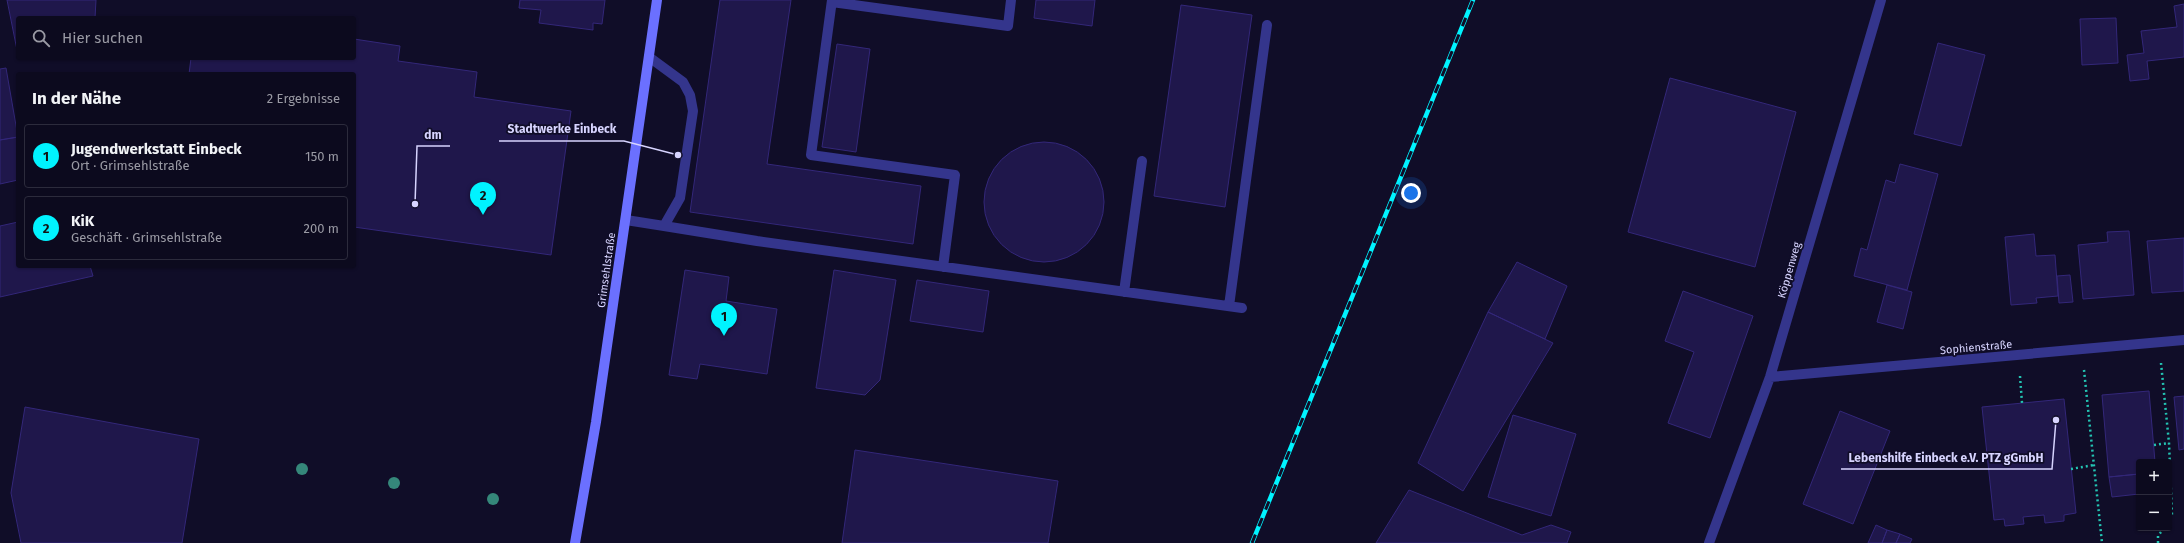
<!DOCTYPE html>
<html lang="de">
<head>
<meta charset="utf-8">
<style>
  body { margin:0; font-family:"Fira Sans",sans-serif; background:#1a182b; color:#f1f3f6 }
  .controls { position:absolute; right:12px; bottom:12px; display:grid; overflow:hidden; border-radius:4px; box-shadow:0 1px 3px #0004 }
  .controls button { width:36px; height:36px; display:grid; place-items:center; padding:0; border:0; border-bottom:1px solid #2c2b3c; background:#0c0a1e; color:#f1f3f6; font:20px sans-serif }
  .you { position:absolute; left:1411px; top:193px; width:14px; height:14px; margin:-10px; border:3px solid #fff; border-radius:50%; background:#1a73e8; box-shadow:0 0 0 6px #1a73e833 }
  .badge { display:grid; place-items:center; width:26px; height:26px; border-radius:50%; background:#00f3ff; color:#111; font-size:13px; font-weight:700 }
  .pin { position:absolute; translate:-50% -33px; filter:drop-shadow(0 1px 2px #0008) }
  .pin::after { content:''; position:absolute; top:21px; width:14px; height:12px; background:inherit; clip-path:polygon(0 0,100% 0,50% 100%) }
  .list { margin:0; padding:0; list-style:none }
  h2 { display:flex; justify-content:space-between; align-items:center; height:52px; margin:0; padding:0 16px; font-size:17px }
  h2 small { font-size:13px; font-weight:400; color:#9a9aa4 }
  .list li { display:grid; grid-template-columns:26px 1fr auto; gap:12px; align-items:center; box-sizing:border-box; height:64px; margin:0 8px 8px; padding:0 8px; border:1px solid #2c2b3c; border-radius:4px }
  .list b { display:block; font-size:15px; white-space:nowrap }
  .list p { margin:0; font-size:13px; white-space:nowrap; color:#9a9aa4 }
  .list em { font-size:13px; font-style:normal; color:#9a9aa4 }
  .icon { flex:none; width:22px; height:22px; fill:none; stroke:currentColor; stroke-width:2; stroke-linecap:round; stroke-linejoin:round }
  .map { position:relative; flex:none; width:2184px; height:543px; overflow:hidden }
  .search { position:absolute; background:#0c0a1e; box-shadow:0 1px 3px #0004; left:16px; top:16px; width:340px; height:44px; display:flex; align-items:center; gap:10px; box-sizing:border-box; padding:0 14px; border-radius:4px; color:#9a9aa4; font-size:15px }
  .panel { position:absolute; background:#0c0a1e; box-shadow:0 1px 3px #0004; left:16px; top:72px; width:340px; height:196px; border-radius:4px }
  .map>svg:first-child { display:block }
</style>
</head>
<body>
<div class="map">
<svg width="2184" height="543" viewBox="0 0 2184 543">
  <rect width="100%" height="100%" fill="#100d28"/>
  <path fill="#1f174b" stroke="#332779" d="M7,0H96L95,18H18V55Z
    M520,0H605L602,24L593,23V30L539,23L541,10L519,8Z
    M720,0H791L767,164L921,186L913,244L690,212Z
    M1036,0H1095L1092,26L1034,18Z
    M2184,4V57L2147,61L2149,79L2130,81L2127,55L2144,53L2141,31L2177,27L2174,6Z
    M1181,5L1252,15L1225,207L1154,196Z
    M2116,18L2118,63L2082,65L2080,19Z
    M354,39L400,46L398,61L477,72L474,97L571,111L551,255L354,227V74H189L191,58H354Z
    M1938,43L1985,55L1961,146L1914,134Z
    M837,44L870,49L856,152L822,147Z
    M6,68L18,137L0,140V69Z
    M1670,78L1796,112L1755,267L1628,232Z
    M18,137V180L0,184V140Z
    M984 202a60 60 0 1 1 120 0a60 60 0 1 1-120 0Z
    M1900,164L1938,174L1907,290L1854,276L1861,248L1867,250L1886,180L1895,183Z
    M18,222V266H90L93,276L0,297V226Z
    M2129,231L2134,295L2083,299L2078,245L2108,242L2107,232Z
    M2034,234L2036,256L2055,255L2058,296L2036,298L2037,303L2011,305L2005,237Z
    M2184,238V291L2152,293L2147,241Z
    M1517,262L1567,286L1545,339L1488,312Z
    M685,270L729,277L726,301L777,309L767,374L700,364L697,379L669,375Z
    M834,270L896,280L880,380L865,395L816,388Z
    M2070,275L2073,302L2059,303L2057,276Z
    M917,280L989,291L983,332L910,321Z
    M1887,285L1912,292L1903,329L1877,322Z
    M1683,291L1753,316L1710,438L1668,423L1694,352L1665,341Z
    M1488,312L1553,343L1463,491L1418,463Z
    M2149,391L2155,462H2139V474L2109,477L2102,395Z
    M2184,396V449L2179,450L2174,397Z
    M2064,399L2076,513L2064,515V521L2045,523L2044,515L2023,517L2024,524L2005,526L2004,519L1994,520L1982,407Z
    M25,407L199,439L182,543H21L11,493Z
    M1840,411L1890,431L1853,524L1803,504Z
    M1513,415L1576,434L1551,516L1488,497Z
    M855,450L1058,481L1048,543H842Z
    M2139,474V494L2112,497L2109,477Z
    M1409,490L1522,535L1551,525L1571,532L1567,543H1376Z
    M1876,525L1887,530L1882,543H1868Z
    M1887,530L1900,534L1896,543H1882Z
    M1900,534L1912,539L1910,543H1896Z"/>
  <g fill="none" stroke-linecap="round" stroke-linejoin="round">
    <path stroke="#23c4b2" stroke-width="2.5" stroke-dasharray="2 3" stroke-linecap="butt" d="M2161,363L2169,443L2172,515L2169,520
      M2084,370L2102,543
      M2020,376L2022,403
      M2154,445L2169,443
      M2071,469L2094,465
      M2158,543V536L2164,528"/>
    <path stroke="#34358c" stroke-width="10" d="M832,0L811,155L955,175L943,267
      M832,2L1008,26L1011,0
      M626,220L664,226L680,198L693,111L690,95L683,82L649,57
      M664,226L757,241L1242,308
      M1124,292L1142,161
      M1229,306L1267,25"/>
    <path stroke="#34358c" stroke-width="10" d="M1770,377L2184,340
      M1709,543L1770,377L1881,0"/>
    <path stroke="#6b70ff" stroke-width="10" d="M575,543L596,422L657,0"/>
    <g stroke="#00f3ff" stroke-width="4.5">
      <path id="rail" d="M1252,543L1473,0"/>
    </g>
    <use href="#rail" stroke="#100d28" stroke-width="3" stroke-dasharray="9" stroke-linecap="butt"/>
  </g>
  <g fill="#35877a">
    <circle cx="302" cy="469" r="6"/>
    <circle cx="394" cy="483" r="6"/>
    <circle cx="493" cy="499" r="6"/>
  </g>
  <g text-anchor="middle" stroke-width="3.5" stroke-linejoin="round" paint-order="stroke">
    <g font-size="11" fill="#d7d4ff" stroke="#100d28">
      <text transform="translate(606 270) rotate(-82)" y="4">Grimsehlstraße</text>
      <text transform="translate(1789 270) rotate(-74)" y="4">Köppenweg</text>
      <text transform="translate(1976 347) rotate(-5)" y="4">Sophienstraße</text>
    </g>
  </g>
  <path fill="none" stroke="#d7d4ff" stroke-width="1.5" d="M678 155L624 141H499M415 204L417 146H450M2056 420L2052 469H1841"/>
  <g fill="#d7d4ff" stroke="#100d28" stroke-width="1.5">
    <circle cx="678" cy="155" r="4"/>
    <circle cx="415" cy="204" r="4"/>
    <circle cx="2056" cy="420" r="4"/>
  </g>
  <g font-size="12" text-anchor="middle" font-weight="bold" fill="#d7d4ff" stroke="#100d28" stroke-width="3.5" stroke-linejoin="round" paint-order="stroke">
    <text x="562" y="133">Stadtwerke Einbeck</text>
    <text x="433" y="139">dm</text>
    <text x="1946" y="462">Lebenshilfe Einbeck e.V. PTZ gGmbH</text>
  </g>
</svg>
<div class="controls">
<button>+</button>
<button>−</button>
</div>
<div class="you"></div>
<div class="pin badge" style="left:724px;top:336px">1</div>
<div class="pin badge" style="left:483px;top:215px">2</div>
<div class="search"><svg class="icon" aria-label="search" viewBox="0 0 24 24"><circle cx="10" cy="10" r="6"/><path d="M15 15l6 6"/></svg>Hier suchen</div>
<section class="panel">
<h2>In der Nähe<small>2 Ergebnisse</small></h2>
<ul class="list">
<li><span class="badge">1</span><div><b>Jugendwerkstatt Einbeck</b><p>Ort · Grimsehlstraße</p></div><em>150 m</em></li>
<li><span class="badge">2</span><div><b>KiK</b><p>Geschäft · Grimsehlstraße</p></div><em>200 m</em></li>
</ul>
</section>
</div>
</body>
</html>
